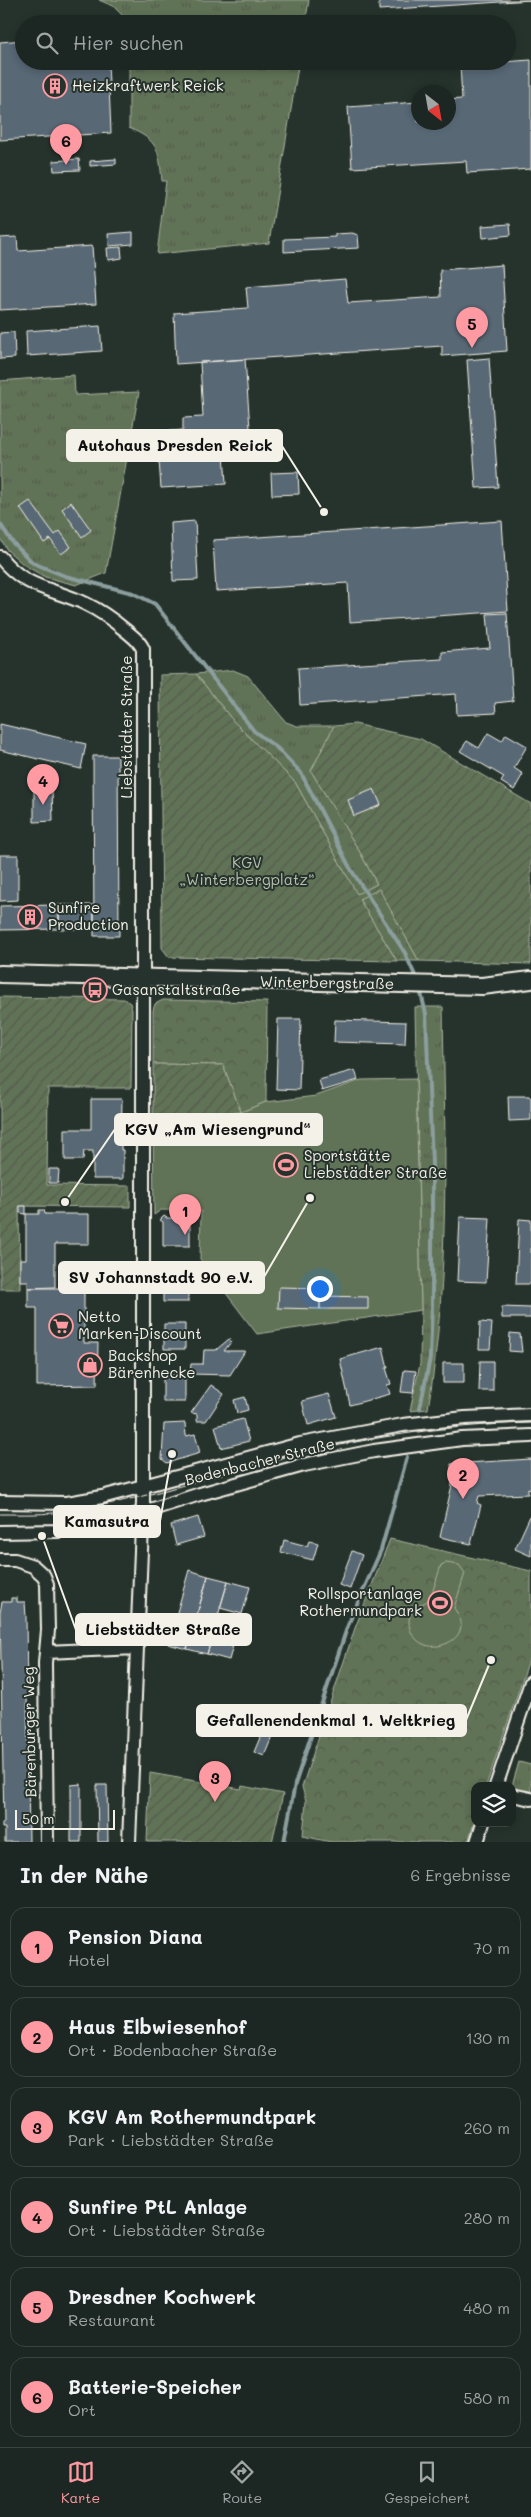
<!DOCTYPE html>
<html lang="de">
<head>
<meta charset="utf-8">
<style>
  body { margin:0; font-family:Mali,sans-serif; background:#29322f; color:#f1f3f6 }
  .controls { position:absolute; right:15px; bottom:15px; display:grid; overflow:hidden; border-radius:10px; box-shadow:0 2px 8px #0003 }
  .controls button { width:45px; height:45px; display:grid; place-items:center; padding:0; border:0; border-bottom:1px solid #3a4340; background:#1c2622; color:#f1f3f6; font:25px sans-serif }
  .compass { position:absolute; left:411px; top:85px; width:45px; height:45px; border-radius:50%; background:#1c2622; box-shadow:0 2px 8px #0003; rotate:149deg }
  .scale { position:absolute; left:15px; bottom:12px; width:100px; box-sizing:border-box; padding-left:5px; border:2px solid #f4f1e8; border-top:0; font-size:14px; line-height:18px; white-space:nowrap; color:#f4f1e8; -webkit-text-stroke:4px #26332d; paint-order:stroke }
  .you { position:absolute; left:319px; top:1288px; width:18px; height:18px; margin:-12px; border:4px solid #fff; border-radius:50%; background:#1a73e8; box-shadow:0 0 0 8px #1a73e833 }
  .badge { display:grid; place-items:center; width:32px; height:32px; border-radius:50%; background:#ff9aa2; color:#111; font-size:16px; font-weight:700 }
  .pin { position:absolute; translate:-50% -41px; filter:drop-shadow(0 1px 2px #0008) }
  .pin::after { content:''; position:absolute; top:26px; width:18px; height:15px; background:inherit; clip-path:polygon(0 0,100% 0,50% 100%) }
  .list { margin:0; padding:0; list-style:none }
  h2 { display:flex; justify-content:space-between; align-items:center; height:65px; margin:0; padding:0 20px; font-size:21px }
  h2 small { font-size:16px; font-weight:400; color:#a0a5a5 }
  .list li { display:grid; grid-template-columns:32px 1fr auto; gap:15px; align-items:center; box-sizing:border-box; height:80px; margin:0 10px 10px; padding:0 10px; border:1px solid #3a4340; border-radius:15px }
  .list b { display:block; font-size:19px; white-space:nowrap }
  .list p { margin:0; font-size:16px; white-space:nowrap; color:#a0a5a5 }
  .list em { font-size:16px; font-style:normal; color:#a0a5a5 }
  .icon { flex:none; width:28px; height:28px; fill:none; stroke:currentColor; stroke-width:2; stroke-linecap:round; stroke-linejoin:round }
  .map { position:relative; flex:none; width:531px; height:1842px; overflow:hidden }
  .search { position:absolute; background:#1c2622; box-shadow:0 2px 8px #0003; left:15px; right:15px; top:15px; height:55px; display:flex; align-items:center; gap:12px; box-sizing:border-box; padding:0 18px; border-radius:28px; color:#a0a5a5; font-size:19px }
  .sheet { height:605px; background:#1c2622 }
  nav { display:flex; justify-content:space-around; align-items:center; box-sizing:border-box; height:70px; border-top:1px solid #3a4340; background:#1c2622; font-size:14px; color:#a0a5a5 }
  nav a { display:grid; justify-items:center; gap:2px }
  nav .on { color:#ff9aa2 }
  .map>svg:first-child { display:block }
</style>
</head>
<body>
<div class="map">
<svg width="531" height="1842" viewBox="0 0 531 1842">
  <defs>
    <pattern id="grass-tufts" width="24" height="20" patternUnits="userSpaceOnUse" patternTransform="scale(1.25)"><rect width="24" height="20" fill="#617356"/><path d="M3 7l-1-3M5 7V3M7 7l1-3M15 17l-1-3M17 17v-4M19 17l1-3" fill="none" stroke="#545b4d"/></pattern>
    <pattern id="forest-crowns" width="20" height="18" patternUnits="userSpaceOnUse" patternTransform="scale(1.25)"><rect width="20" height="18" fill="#617356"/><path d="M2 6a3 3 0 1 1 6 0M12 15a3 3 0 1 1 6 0" fill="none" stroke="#545b4d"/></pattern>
    <pattern id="garden-furrows" width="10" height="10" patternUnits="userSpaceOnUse" patternTransform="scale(1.25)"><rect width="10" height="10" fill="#617356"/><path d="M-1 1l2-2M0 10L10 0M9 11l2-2" fill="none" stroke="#545b4d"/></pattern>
  </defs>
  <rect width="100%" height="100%" fill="#26332d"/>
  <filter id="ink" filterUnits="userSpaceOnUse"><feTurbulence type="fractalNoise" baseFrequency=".02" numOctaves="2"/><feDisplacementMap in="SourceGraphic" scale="10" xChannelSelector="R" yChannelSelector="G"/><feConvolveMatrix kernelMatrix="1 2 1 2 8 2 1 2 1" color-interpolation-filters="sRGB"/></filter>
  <g filter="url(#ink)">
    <path fill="url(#grass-tufts)" stroke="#aab29f" d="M99,0H309L305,24H128V21L113,6Z
      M129,61H299L269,243L157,254L166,181H162C159,150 159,141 129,128Z
      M74,375L75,395L139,392L106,573L76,585L45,577L24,565L7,550L0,538V381Z
      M233,670L248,676L286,722L297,726H334L311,771L361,854L377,884L357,895L295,782L234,722L196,674Z
      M379,888L419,961H397L359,899Z
      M415,1007H443C445,1141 450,1277 428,1409L410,1411L420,1364L421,1310Z
      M519,1762L531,1765V1799L512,1795V1786Z"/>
    <path fill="url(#forest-crowns)" stroke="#aab29f" d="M163,1000L267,1002L266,1102L241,1112L223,1065L153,1064V1010L155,1004Z
      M390,1539L531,1571V1654L486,1786H475V1820L468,1842H331L303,1836L306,1801L302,1787L355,1628Z"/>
    <path fill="url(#garden-furrows)" stroke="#aab29f" d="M196,674L234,722L295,782L357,894L377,884L361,854L311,771L334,726L355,724L421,739L531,804V964L419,961L379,889L359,899L397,961L169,957L162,948L160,675Z
      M0,997L124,999L130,1003L132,1010L131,1088H48L47,1185L130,1186V1207L19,1206L20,1289H0Z
      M153,1064L223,1065L241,1112L153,1121Z
      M150,1773L241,1789L242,1786L283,1794L272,1842H147Z"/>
    <path fill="#617356" stroke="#aab29f" d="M416,1079L421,1310L257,1334L200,1259L201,1211L161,1210L154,1215L153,1121L241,1112L266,1102L316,1096L361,1080Z
      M446,1563L459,1565L465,1573L454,1608C457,1613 462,1620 461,1626C460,1640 442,1648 429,1646C413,1643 403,1624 413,1610C417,1605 424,1603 430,1600L441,1565Z"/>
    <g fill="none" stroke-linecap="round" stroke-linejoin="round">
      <path stroke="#8c9e9e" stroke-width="4" d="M0,524L13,543L33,563L65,576L133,593L155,604L254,731L277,748L301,773L350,868L405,953L417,980
        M420,1408L430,1358L432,1304V1164L426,1014L420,989
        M284,1842L295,1784L348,1625L381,1550L407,1457"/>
    </g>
    <path fill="#586874" stroke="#f4f1e8" d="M379,0H531L379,10Z
      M24,40V61H108L111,133L0,140V42Z
      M531,60V169L467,173L466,161L352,168L348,107L418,102V122H448V100L462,99L460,65Z
      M79,159L80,170L54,171L53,161Z
      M116,159V164L90,166V161Z
      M510,224L511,235L483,238L482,226Z
      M133,232V244L109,246L108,234Z
      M352,233L358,235L359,248L284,252V239L335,237V234Z
      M17,237L18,251L92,246L96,304L0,310V238Z
      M121,247L122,258L108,260L107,248Z
      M502,265L507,351L442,356V346L176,364L174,313L248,308L246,287L345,279L348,303L441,297L440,270Z
      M100,326L102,351L27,356L26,331Z
      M14,332L15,358L0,359V333Z
      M489,358L498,487L476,488L467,360Z
      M245,359L251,442L243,452L224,453L226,484L161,488L157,432L183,430V418L203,417L200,362Z
      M298,472L299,494L272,495L271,473Z
      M30,501L55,535L60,531L71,547L61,554L50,539L44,543L20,508Z
      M71,502L91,530L82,537L62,509Z
      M195,521L198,580L173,581L171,523Z
      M502,521L508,611L350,622L348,583L216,591L213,540Z
      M507,613L513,701L495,703L496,713L457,715L456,694L300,705L298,668L442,659V652L490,648L487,614Z
      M0,724L86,744L81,769L0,750Z
      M488,733L502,741L506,734L527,746L514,768L523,774L514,790L501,782L504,777L460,751L467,741L479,748Z
      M93,756H118L119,936H94Z
      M52,789L53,821L34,822V790Z
      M374,789L381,805L354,816L348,800Z
      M0,855H18V900L0,901Z
      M59,905H94V929H59Z
      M59,905V929L0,930V906Z
      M278,1019H301L299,1090L276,1089Z
      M335,1020L406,1022L405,1044L334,1042Z
      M355,1070L358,1080L322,1091L319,1080Z
      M508,1096H529L531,1098V1120L509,1121Z
      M91,1099H122L121,1150H123V1179H93V1151H84L83,1160H65V1129H91Z
      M49,1169H59L58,1183H49Z
      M20,1206H26V1214L20,1213Z
      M39,1210H44L45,1214H89V1244H55V1287L28,1288V1281H20V1259H26V1214H39Z
      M164,1216L167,1218H190V1246H163V1222L160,1220Z
      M460,1217L490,1218L486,1282L457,1281Z
      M519,1219L531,1220V1284H516Z
      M163,1267H188V1302H163Z
      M279,1287L320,1288V1309L278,1308Z
      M28,1288H84V1343H98L97,1385L37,1386V1308H28Z
      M320,1296L368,1297V1309H320Z
      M502,1307L531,1308V1318H502Z
      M480,1322L492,1323L490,1349H479Z
      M164,1324H185V1349H164Z
      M510,1333L520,1334L522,1352L509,1351Z
      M229,1339L231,1342L224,1351H245L230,1375L190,1374L191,1364H203L204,1350H216Z
      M383,1347L388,1368H386L391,1384L387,1385L390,1394L350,1405L340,1359Z
      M480,1361H493V1391H479Z
      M443,1363H464V1383H443Z
      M404,1370L416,1371L413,1393L401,1392Z
      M163,1375H185V1402H163Z
      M211,1385L224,1394L206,1421H197V1414L191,1413Z
      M329,1394L336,1417L308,1425L302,1401Z
      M245,1397L248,1410L237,1413L234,1400Z
      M243,1419L249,1441L221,1448L215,1426Z
      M185,1423L186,1436L195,1434L200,1453L167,1463L162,1459L164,1424Z
      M531,1459V1489L528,1488V1494L479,1496L477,1503L481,1505L471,1544L440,1537L452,1485L451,1464Z
      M531,1514V1556L515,1549Z
      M198,1517L204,1537L176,1545L171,1525Z
      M284,1540L307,1546L309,1541L318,1543L313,1560L281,1552Z
      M352,1551L362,1555L350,1589L339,1585Z
      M189,1570L208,1576L187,1649L168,1644Z
      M208,1576L228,1581L207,1654L187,1649Z
      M228,1581L250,1587L242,1614L220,1608Z
      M11,1598H17V1602H25L26,1617L29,1842H5V1828H2V1823H4L0,1613L2,1602H11Z
      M215,1628L236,1634L229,1660L207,1654Z
      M262,1733L272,1737L264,1756L254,1752Z
      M81,1784V1842H71V1785Z
      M97,1785H107L108,1842H98Z"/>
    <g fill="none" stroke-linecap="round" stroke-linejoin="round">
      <g stroke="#f4f1e8" stroke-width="16">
        <path id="minor" d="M0,557C26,590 53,588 86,604C101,611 113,620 125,630C132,636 139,640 143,649V1502L129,1842
          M0,1502L67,1503L102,1497L300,1444L403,1425L465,1418L531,1415
          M0,1532L57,1531L109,1523L200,1494L304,1465L374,1451L462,1439L531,1436
          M0,1560H15L33,1566L44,1576L47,1584L48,1630L45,1663L47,1842
          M46,1652L137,1648
          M496,1786L531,1682
          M512,1795L531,1799
          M477,1842L483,1823"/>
      </g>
      <g stroke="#f4f1e8" stroke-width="20">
        <path id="major" d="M0,974L482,986L531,980"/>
      </g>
      <use href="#minor" stroke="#26332d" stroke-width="12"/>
      <use href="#major" stroke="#26332d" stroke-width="16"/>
      <path stroke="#f4f1e8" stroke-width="1" d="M0,1514C22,1514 46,1515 68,1511C134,1502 198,1480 262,1463C351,1440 440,1425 531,1423"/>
    </g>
  </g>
  <defs>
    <g id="building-ring" transform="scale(1.25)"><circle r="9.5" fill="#26332d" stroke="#ff9aa2" stroke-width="1.5"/><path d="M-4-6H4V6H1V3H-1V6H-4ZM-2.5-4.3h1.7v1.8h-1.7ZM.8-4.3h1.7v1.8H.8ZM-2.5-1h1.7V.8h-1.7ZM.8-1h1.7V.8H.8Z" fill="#ff9aa2"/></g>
    <g id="bus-ring" transform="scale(1.25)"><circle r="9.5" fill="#26332d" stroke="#ff9aa2" stroke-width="1.5"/><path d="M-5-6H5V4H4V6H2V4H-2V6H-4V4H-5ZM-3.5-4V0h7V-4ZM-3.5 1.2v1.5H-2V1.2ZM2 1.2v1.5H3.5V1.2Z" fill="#ff9aa2"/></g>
    <g id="stadium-ring" transform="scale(1.25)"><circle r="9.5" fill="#26332d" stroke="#ff9aa2" stroke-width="1.5"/><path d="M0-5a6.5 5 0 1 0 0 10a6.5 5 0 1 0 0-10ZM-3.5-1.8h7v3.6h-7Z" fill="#ff9aa2"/></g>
    <g id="supermarket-ring" transform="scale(1.25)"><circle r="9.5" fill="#26332d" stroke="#ff9aa2" stroke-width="1.5"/><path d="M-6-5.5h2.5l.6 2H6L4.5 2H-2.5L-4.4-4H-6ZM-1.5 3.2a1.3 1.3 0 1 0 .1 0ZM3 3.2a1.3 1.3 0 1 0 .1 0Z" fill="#ff9aa2"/></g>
    <g id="shop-ring" transform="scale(1.25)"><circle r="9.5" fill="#26332d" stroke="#ff9aa2" stroke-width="1.5"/><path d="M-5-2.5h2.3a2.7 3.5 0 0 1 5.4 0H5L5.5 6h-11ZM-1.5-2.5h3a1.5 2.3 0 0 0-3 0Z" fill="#ff9aa2"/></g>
  </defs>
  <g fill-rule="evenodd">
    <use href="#building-ring" x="55" y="86"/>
    <use href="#building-ring" x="30" y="917"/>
    <use href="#bus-ring" x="95" y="990"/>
    <use href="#stadium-ring" x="286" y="1165"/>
    <use href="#supermarket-ring" x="61" y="1326"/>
    <use href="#shop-ring" x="90" y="1365"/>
    <use href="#stadium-ring" x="440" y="1603"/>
  </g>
  <g text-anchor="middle" stroke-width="4" stroke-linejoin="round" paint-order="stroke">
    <g font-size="15" fill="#f4f1e8" stroke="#26332d" text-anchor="start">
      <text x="72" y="91">Heizkraftwerk Reick</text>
      <text x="48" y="913">Sunfire<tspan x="48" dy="17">Production</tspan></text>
      <text x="112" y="995">Gasanstaltstraße</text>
      <text x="304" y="1161">Sportstätte<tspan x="304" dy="17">Liebstädter Straße</tspan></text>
      <text x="78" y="1322">Netto<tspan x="78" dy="17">Marken-Discount</tspan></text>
      <text x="108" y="1361">Backshop<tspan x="108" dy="17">Bärenhecke</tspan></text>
      <text x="422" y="1599" text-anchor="end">Rollsportanlage<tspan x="422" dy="17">Rothermundpark</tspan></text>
    </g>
    <g font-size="15" fill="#f4f1e8" stroke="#26332d">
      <text transform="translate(127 727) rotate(-90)" y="5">Liebstädter Straße</text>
      <text transform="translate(327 983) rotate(1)" y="5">Winterbergstraße</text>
      <text transform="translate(260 1462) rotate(-14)" y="5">Bodenbacher Straße</text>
      <text transform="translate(30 1732) rotate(-91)" y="5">Bärenburger Weg</text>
    </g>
    <g font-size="15" fill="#b9bfae" stroke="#26332d">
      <text x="247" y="868">KGV<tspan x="247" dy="17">„Winterbergplatz“</tspan></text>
    </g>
  </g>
  <path fill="none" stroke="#f4f1e8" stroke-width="2" d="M324 512L282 446M65 1202L115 1129M310 1198L264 1277M172 1454L160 1521M42 1536L76 1630M491 1660L466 1720"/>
  <g fill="#f4f1e8" stroke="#26332d" stroke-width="2">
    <circle cx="324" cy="512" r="5"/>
    <circle cx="65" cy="1202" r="5"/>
    <circle cx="310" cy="1198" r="5"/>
    <circle cx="172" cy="1454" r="5"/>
    <circle cx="42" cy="1536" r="5"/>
    <circle cx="491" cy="1660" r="5"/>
  </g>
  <g fill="#f4f1e8" stroke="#f4f1e8" stroke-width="2">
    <rect x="67" y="430" width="215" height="31" rx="5"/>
    <rect x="115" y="1114" width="207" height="31" rx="5"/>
    <rect x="59" y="1262" width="205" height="31" rx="5"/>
    <rect x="54" y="1506" width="106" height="31" rx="5"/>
    <rect x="76" y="1614" width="175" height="31" rx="5"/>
    <rect x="197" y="1705" width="269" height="31" rx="5"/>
  </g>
  <g font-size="16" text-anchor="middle" font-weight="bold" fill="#111">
    <text x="175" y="451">Autohaus Dresden Reick</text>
    <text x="218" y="1135">KGV „Am Wiesengrund“</text>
    <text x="161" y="1283">SV Johannstadt 90 e.V.</text>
    <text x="107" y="1527">Kamasutra</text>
    <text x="163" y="1635">Liebstädter Straße</text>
    <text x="331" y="1726">Gefallenendenkmal 1. Weltkrieg</text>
  </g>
</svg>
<div class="controls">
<button><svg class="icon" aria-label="layers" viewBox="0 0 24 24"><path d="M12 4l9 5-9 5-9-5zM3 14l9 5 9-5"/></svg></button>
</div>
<svg class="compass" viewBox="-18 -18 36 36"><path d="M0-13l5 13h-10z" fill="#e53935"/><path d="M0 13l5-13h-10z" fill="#a0a5a5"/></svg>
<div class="scale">50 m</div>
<div class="you"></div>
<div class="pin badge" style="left:185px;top:1235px">1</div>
<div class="pin badge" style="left:463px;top:1499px">2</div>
<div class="pin badge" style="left:215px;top:1802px">3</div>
<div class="pin badge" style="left:43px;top:805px">4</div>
<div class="pin badge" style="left:472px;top:348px">5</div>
<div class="pin badge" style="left:66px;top:165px">6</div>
<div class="search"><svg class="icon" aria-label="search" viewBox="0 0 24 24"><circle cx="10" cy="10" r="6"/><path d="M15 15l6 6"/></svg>Hier suchen</div>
</div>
<section class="sheet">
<h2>In der Nähe<small>6 Ergebnisse</small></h2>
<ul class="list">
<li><span class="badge">1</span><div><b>Pension Diana</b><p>Hotel</p></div><em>70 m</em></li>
<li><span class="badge">2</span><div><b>Haus Elbwiesenhof</b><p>Ort · Bodenbacher Straße</p></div><em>130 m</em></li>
<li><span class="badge">3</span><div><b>KGV Am Rothermundtpark</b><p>Park · Liebstädter Straße</p></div><em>260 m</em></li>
<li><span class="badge">4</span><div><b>Sunfire PtL Anlage</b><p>Ort · Liebstädter Straße</p></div><em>280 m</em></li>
<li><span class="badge">5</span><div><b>Dresdner Kochwerk</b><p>Restaurant</p></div><em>480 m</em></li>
<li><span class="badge">6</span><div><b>Batterie-Speicher</b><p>Ort</p></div><em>580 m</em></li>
</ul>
</section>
<nav>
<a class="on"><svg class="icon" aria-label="map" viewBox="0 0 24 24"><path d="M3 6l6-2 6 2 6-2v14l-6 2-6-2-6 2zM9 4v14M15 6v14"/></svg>Karte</a>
<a><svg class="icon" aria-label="directions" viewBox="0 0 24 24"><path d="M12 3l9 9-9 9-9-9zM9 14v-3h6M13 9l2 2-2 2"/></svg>Route</a>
<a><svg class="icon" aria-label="saved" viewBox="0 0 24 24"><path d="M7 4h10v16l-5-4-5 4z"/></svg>Gespeichert</a>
</nav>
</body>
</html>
